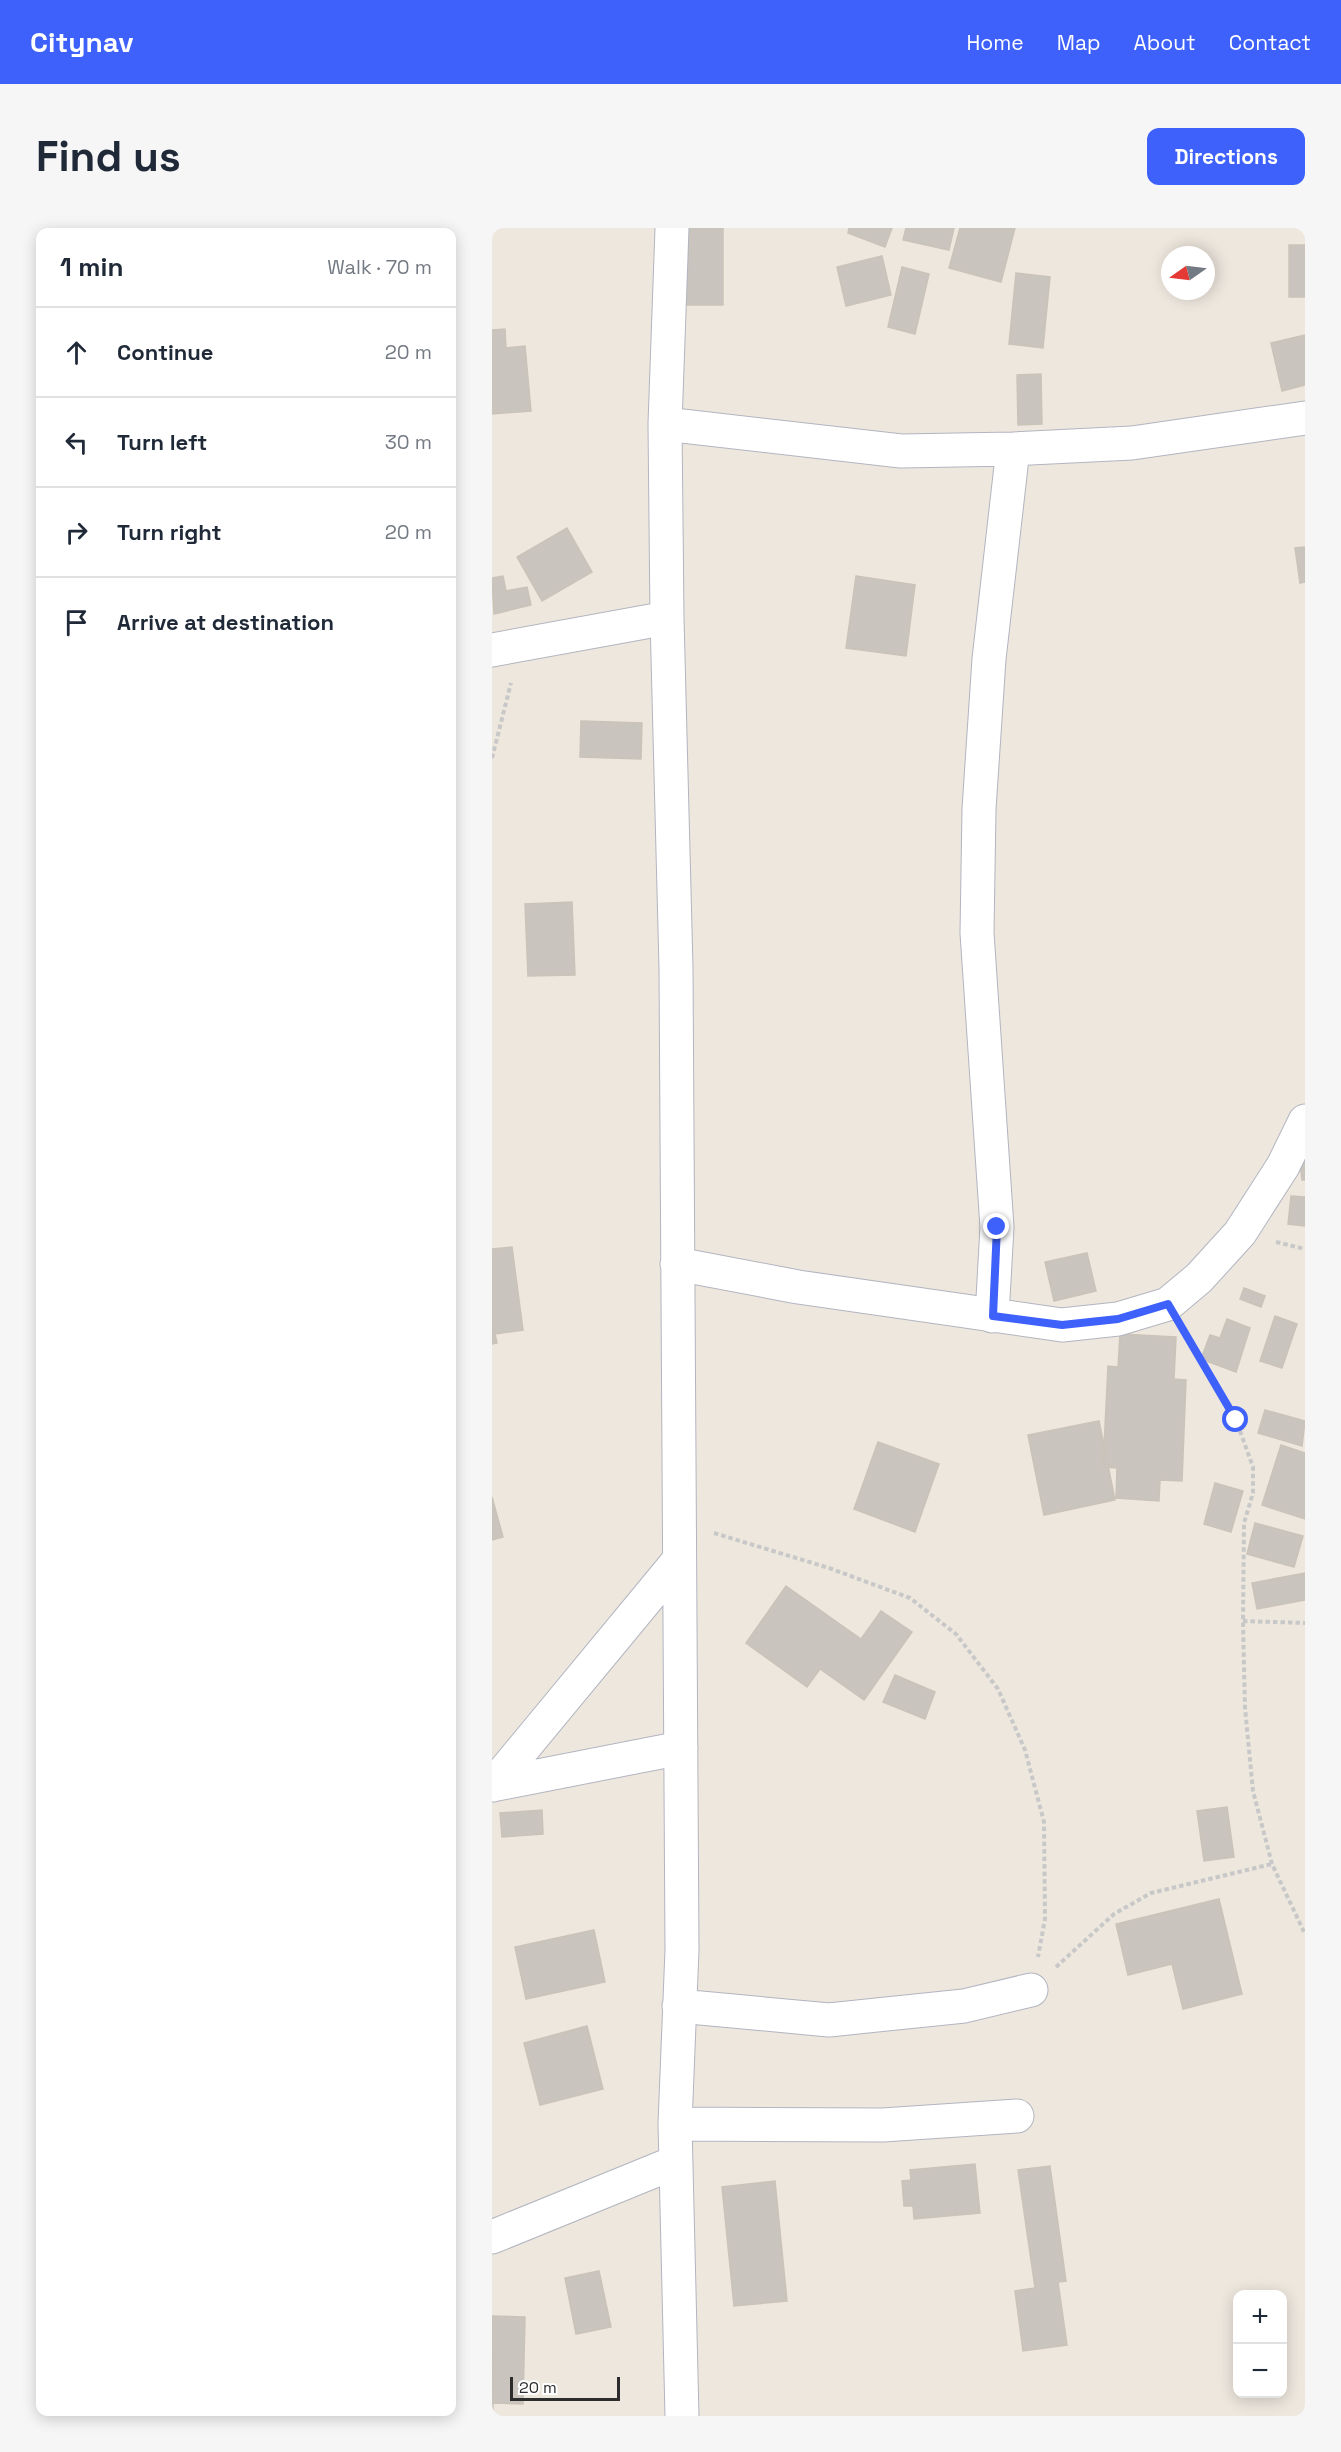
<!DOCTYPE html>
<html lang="en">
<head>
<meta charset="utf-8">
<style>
  body { margin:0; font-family:"Space Grotesk",sans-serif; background:#f6f6f7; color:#1f2937 }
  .controls { position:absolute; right:18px; bottom:18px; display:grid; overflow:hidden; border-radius:12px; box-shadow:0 3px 15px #0003 }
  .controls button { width:54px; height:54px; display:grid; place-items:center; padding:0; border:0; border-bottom:2px solid #e0e1e3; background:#fff; color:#1f2937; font:30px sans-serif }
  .compass { position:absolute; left:669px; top:18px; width:54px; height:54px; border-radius:50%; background:#fff; box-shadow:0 3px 15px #0003; rotate:256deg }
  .scale { position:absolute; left:18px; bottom:15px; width:110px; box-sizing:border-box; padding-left:6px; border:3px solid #2c2c2c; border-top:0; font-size:16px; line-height:21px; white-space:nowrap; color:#2c2c2c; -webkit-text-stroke:4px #fff; paint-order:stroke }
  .stop { position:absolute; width:18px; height:18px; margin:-14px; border:4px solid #3e60fb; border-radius:50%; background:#fff }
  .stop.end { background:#3e60fb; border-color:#fff; box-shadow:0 2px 6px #0008 }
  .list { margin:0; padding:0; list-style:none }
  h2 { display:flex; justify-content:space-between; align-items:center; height:78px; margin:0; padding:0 24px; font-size:26px }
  h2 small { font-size:20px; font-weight:400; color:#747a83 }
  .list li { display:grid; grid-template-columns:39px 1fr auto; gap:18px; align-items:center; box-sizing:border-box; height:90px; padding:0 24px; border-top:2px solid #e0e1e3 }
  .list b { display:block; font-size:22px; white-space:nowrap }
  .list em { font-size:20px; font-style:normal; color:#747a83 }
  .icon { flex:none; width:33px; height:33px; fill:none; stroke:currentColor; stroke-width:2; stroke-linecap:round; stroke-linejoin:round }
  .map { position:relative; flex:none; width:813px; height:2188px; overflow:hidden; border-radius:12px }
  header { display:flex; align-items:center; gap:36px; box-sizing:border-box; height:84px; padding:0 30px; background:#3e60fb; color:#fff }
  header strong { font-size:28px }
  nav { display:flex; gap:33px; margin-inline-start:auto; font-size:21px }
  .intro { display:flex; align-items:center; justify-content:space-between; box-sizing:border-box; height:144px; padding:0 36px }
  h1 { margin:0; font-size:42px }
  .button { padding:15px 27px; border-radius:12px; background:#3e60fb; color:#fff; font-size:21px; font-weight:700 }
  main { display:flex; gap:36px; padding:0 36px }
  aside { flex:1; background:#fff; border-radius:12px; box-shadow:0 3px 15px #0003 }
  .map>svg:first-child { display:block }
</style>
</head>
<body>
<header>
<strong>Citynav</strong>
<nav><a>Home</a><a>Map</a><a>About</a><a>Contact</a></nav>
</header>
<div class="intro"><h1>Find us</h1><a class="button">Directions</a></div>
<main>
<aside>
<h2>1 min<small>Walk · 70 m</small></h2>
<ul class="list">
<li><svg class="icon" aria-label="ahead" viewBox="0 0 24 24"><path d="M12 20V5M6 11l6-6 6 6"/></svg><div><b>Continue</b></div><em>20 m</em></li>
<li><svg class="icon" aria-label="left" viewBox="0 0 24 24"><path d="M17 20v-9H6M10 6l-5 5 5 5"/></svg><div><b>Turn left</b></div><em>30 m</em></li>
<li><svg class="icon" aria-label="right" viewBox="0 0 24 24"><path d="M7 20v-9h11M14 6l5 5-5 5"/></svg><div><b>Turn right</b></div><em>20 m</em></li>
<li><svg class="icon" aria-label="arrive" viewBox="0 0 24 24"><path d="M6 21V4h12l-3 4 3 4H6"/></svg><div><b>Arrive at destination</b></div></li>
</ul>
</aside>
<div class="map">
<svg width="813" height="2188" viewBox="0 0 813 2188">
  <rect width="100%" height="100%" fill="#eee7de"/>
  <path fill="#c9c4be" stroke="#c9c3b8" stroke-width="1.5" d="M188,0H231V77H189Z
    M357,0H400L393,19L356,5Z
    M414,0H462L457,22L411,12Z
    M468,0H523L509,54L457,40Z
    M797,17H813V69H797Z
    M390,28L399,67L354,78L345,39Z
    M410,39L437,46L423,106L396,99Z
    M524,45L558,49L551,120L517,116Z
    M13,101L14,120L33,118L39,183L0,186V102Z
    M813,107V157L790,163L779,115Z
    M549,146L550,196L526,197L525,147Z
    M75,300L100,344L50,373L25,329Z
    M813,319V354L808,355L803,320Z
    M11,348L14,363L35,359L39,377L2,386L0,350Z
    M364,348L423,357L414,428L354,420Z
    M89,493L150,495L149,531L88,529Z
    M80,674L83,747L36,748L33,676Z
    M813,926V952H810L807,927Z
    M799,968L813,969V998L796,996Z
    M20,1019L31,1102L3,1106L5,1115L0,1116V1021Z
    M595,1025L604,1063L562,1073L553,1034Z
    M752,1060L773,1068L769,1079L748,1071Z
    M783,1088L805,1096L790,1140L768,1133Z
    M735,1091L758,1100L744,1144L709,1131L718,1107L728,1110Z
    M628,1106L684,1109L682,1151L694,1152L690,1253L668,1252L667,1273L624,1270L625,1240L611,1239L616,1138L626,1139Z
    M773,1182L813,1193L810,1218L766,1205Z
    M607,1193L623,1272L552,1287L536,1207Z
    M386,1214L447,1236L423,1304L362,1281Z
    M789,1217L813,1225V1291L770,1277Z
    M723,1255L751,1263L739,1304L712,1296Z
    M0,1269L11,1309L0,1312Z
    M763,1295L811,1308L802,1339L755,1326Z
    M813,1345V1372L765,1381L760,1355Z
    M294,1358L369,1411L389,1383L420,1404L372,1472L328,1441L315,1459L254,1415Z
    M403,1447L443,1464L433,1491L391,1474Z
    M735,1579L742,1629L712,1633L705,1583Z
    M50,1582L51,1606L10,1609L8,1585Z
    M727,1671L750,1766L691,1781L680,1736L636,1747L624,1696Z
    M102,1702L113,1754L34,1771L23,1719Z
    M95,1798L111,1861L48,1877L32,1815Z
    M483,1936L488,1985L422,1991L421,1978H412L410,1953L419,1952L418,1942Z
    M558,1938L574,2053L566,2054L575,2117L531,2123L523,2063L543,2060L526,1942Z
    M283,1953L295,2073L242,2078L230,1959Z
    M107,2043L119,2099L84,2106L73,2050Z
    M0,2088L33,2089L31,2176L1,2175V2188Z"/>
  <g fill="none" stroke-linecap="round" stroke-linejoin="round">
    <g stroke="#b2b5c0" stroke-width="35">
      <path id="minor" d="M180,0L173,196L175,390L184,740L190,1722L183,1896L190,2188
        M173,196L409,223L521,221L640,215L813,190
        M0,422L175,390
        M185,1036L306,1059L570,1097L626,1091L676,1076L707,1050L748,1005L791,938L813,893
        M500,1088L505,999L485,705L487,581L497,431L521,221
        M0,1557L189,1520
        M1,1557L187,1332
        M187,1778L337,1792L472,1778L539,1762
        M183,1896L391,1897L525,1888
        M0,2009L184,1934"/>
    </g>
    <path stroke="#c8c8c8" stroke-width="4" stroke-dasharray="4.5 3" stroke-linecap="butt" d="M0,530L19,455
      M784,1014L813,1021
      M693,1105L744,1192L761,1239V1265L752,1295L751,1393L753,1480L761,1563L780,1636L813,1706
      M222,1305L337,1340L418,1370L464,1406L506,1461L533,1522L552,1594L553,1691L546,1729
      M751,1393L813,1395
      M564,1739L622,1686L659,1665L780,1636"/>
    <use href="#minor" stroke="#fff" stroke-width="33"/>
  </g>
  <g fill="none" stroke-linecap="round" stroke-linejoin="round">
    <path stroke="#3e60fb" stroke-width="8" d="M505,999L501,1088L570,1097L626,1091L676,1076L744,1192"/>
  </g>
</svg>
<div class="controls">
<button>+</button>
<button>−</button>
</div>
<svg class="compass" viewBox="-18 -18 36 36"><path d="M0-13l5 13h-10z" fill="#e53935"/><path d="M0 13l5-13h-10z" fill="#747a83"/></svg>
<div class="scale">20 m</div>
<div class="stop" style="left:744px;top:1192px"></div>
<div class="stop end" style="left:505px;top:999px"></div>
</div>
</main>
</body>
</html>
